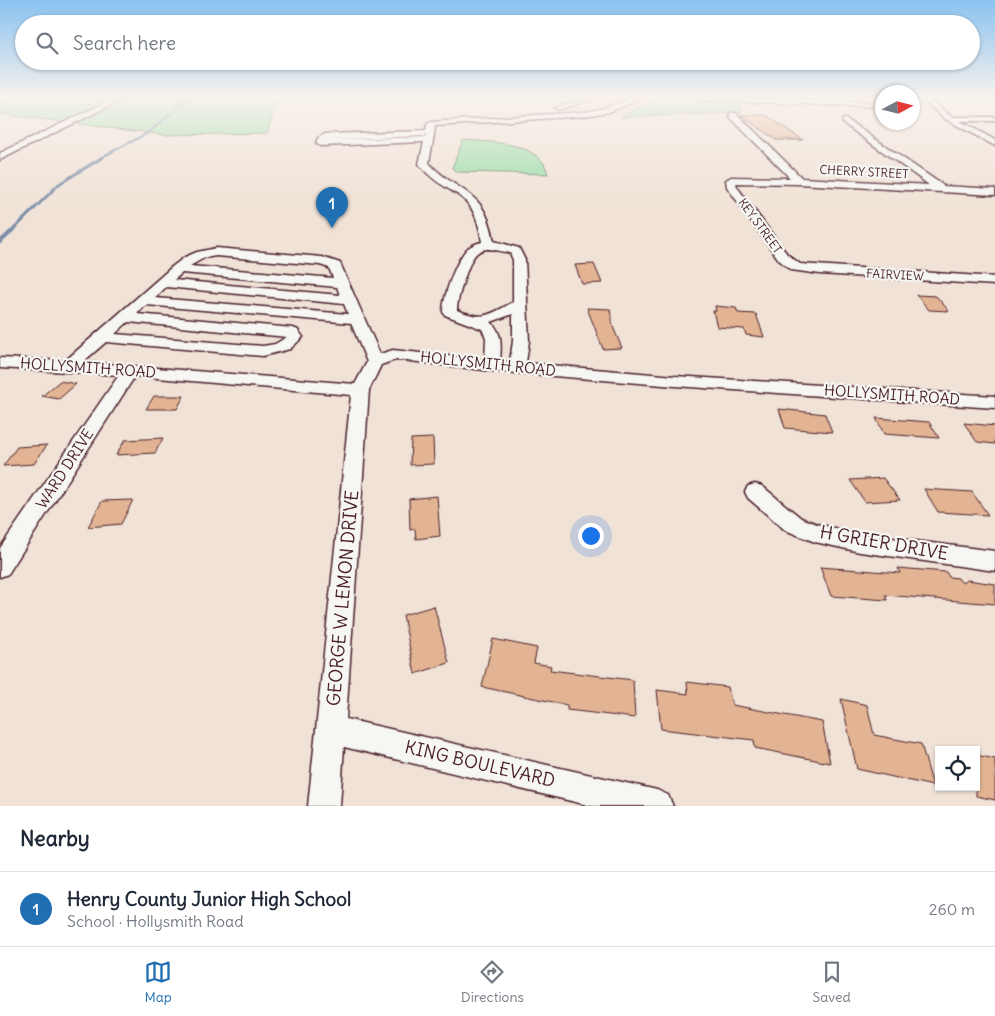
<!DOCTYPE html>
<html lang="en">
<head>
<meta charset="utf-8">
<style>
  body { margin:0; font-family:Delius,sans-serif; background:#f6f6f7; color:#1f2937 }
  .controls { position:absolute; right:15px; bottom:15px; display:grid; overflow:hidden; border-radius:0px; box-shadow:0 1px 4px #0004 }
  .controls button { width:45px; height:45px; display:grid; place-items:center; padding:0; border:0; border-bottom:1px solid #e0e1e3; background:#fff; color:#1f2937; font:25px sans-serif }
  .compass { position:absolute; left:875px; top:85px; width:45px; height:45px; border-radius:50%; background:#fff; box-shadow:0 1px 4px #0004; rotate:83deg }
  .you { position:absolute; left:590px; top:535px; width:18px; height:18px; margin:-12px; border:4px solid #fff; border-radius:50%; background:#1a73e8; box-shadow:0 0 0 8px #1a73e833 }
  .badge { display:grid; place-items:center; width:32px; height:32px; border-radius:50%; background:#1f6fb2; color:#fff; font-size:16px; font-weight:700 }
  .pin { position:absolute; translate:-50% -41px; filter:drop-shadow(0 1px 2px #0008) }
  .pin::after { content:''; position:absolute; top:26px; width:18px; height:15px; background:inherit; clip-path:polygon(0 0,100% 0,50% 100%) }
  .list { margin:0; padding:0; list-style:none }
  h2 { display:flex; justify-content:space-between; align-items:center; height:65px; margin:0; padding:0 20px; font-size:21px }
  h2 small { font-size:16px; font-weight:400; color:#747a83 }
  .list li { display:grid; grid-template-columns:32px 1fr auto; gap:15px; align-items:center; box-sizing:border-box; height:75px; padding:0 20px; border-top:1px solid #e0e1e3 }
  .list b { display:block; font-size:19px; white-space:nowrap }
  .list p { margin:0; font-size:16px; white-space:nowrap; color:#747a83 }
  .list em { font-size:16px; font-style:normal; color:#747a83 }
  .icon { flex:none; width:28px; height:28px; fill:none; stroke:currentColor; stroke-width:2; stroke-linecap:round; stroke-linejoin:round }
  .map { position:relative; flex:none; width:995px; height:806px; overflow:hidden }
  .search { position:absolute; background:#fff; box-shadow:0 1px 4px #0004; left:15px; right:15px; top:15px; height:55px; display:flex; align-items:center; gap:12px; box-sizing:border-box; padding:0 18px; border-radius:28px; color:#747a83; font-size:19px }
  .sheet { height:140px; background:#fff }
  nav { display:flex; justify-content:space-around; align-items:center; box-sizing:border-box; height:70px; border-top:1px solid #e0e1e3; background:#fff; font-size:14px; color:#747a83 }
  nav a { display:grid; justify-items:center; gap:2px }
  nav .on { color:#1f6fb2 }
  .map>svg:first-child { display:block }
</style>
</head>
<body>
<div class="map">
<svg width="995" height="806" viewBox="0 0 995 806">
  <rect width="100%" height="100%" fill="#f0e2d6"/>
  <filter id="ink" filterUnits="userSpaceOnUse"><feTurbulence type="fractalNoise" baseFrequency=".02" numOctaves="2"/><feDisplacementMap in="SourceGraphic" scale="10" xChannelSelector="R" yChannelSelector="G"/><feConvolveMatrix kernelMatrix="1 2 1 2 8 2 1 2 1" color-interpolation-filters="sRGB"/></filter>
  <g filter="url(#ink)">
    <path fill="#ecd4c2" d="M576,98H661L621,117Z
      M738,98H882V107L741,113Z"/>
    <path fill="#9adca7" stroke="#727e69" d="M0,98H278L267,133L166,135L0,114Z
      M661,98H738L741,113L621,117Z
      M463,140C487,142 523,141 541,160C545,163 546,169 548,174L456,172L452,168Z"/>
    <g fill="none" stroke-linecap="round" stroke-linejoin="round">
      <path stroke="#7b8da8" stroke-width="2.5" d="M100,158L148,133L189,98"/>
      <path stroke="#7b8da8" stroke-width="3" d="M9,234L59,184L103,157"/>
      <path stroke="#7b8da8" stroke-width="4" d="M0,242L11,232"/>
    </g>
    <path fill="#e2b493" stroke="#4a1f2b" d="M741,115H766L803,140H776Z
      M594,264L602,283L582,284L575,265Z
      M916,295L936,296L949,311L929,310Z
      M715,306L736,308L738,313L756,314L764,337L746,335L744,329L717,327L713,311H716Z
      M587,308L610,309L613,327L622,348L603,349Z
      M60,381L76,384L59,399L42,396Z
      M154,396H184L177,409H146Z
      M779,409L825,414L832,432L785,428Z
      M876,418L929,422L939,438L884,434Z
      M964,423L995,426V444L977,442Z
      M163,438L155,453L116,455L125,440Z
      M433,438L434,464L410,465L411,439Z
      M47,445L34,464L3,466L17,447Z
      M883,478L900,500L865,502L850,480Z
      M924,489L972,492L988,515L938,512Z
      M437,496L440,536L416,539L415,529L410,530L409,499Z
      M133,500L121,524L88,527L102,501Z
      M820,567L900,573L898,568L946,572L949,577L958,578L962,583L967,580L995,584V604L885,595L887,600L831,596Z
      M434,606L449,663L415,674L403,615Z
      M493,639L537,648L534,663L551,666L550,670L633,680L635,718L567,710V705L482,687Z
      M687,682L728,687L732,705L822,722L830,763L755,748L754,740L661,729L657,690L688,694Z
      M841,699L867,705L874,735L921,744L933,786L857,769Z
      M976,755L995,759V800L976,796Z"/>
    <g fill="none" stroke-linecap="round" stroke-linejoin="round">
      <g stroke="#4a1f2b" stroke-width="3">
        <path id="minor" d="M115,98L123,99L0,160V153Z
          M583,98H595L558,110L554,108Z
          M631,98H642L609,112L584,116L435,126C434,139 431,150 429,163C460,196 485,188 494,241L519,248L525,260L529,341L526,363L675,376L995,396V408L675,386L492,371L410,361L395,360L381,365L369,390L346,719L657,790L668,795L673,806H592L344,747L340,806H308L351,395L135,376L8,574L0,577V548L119,375L0,368V358L65,361L173,266L185,257L197,252L216,248L322,257L340,263L380,354L393,350L485,360L486,338L482,329L445,315L443,312C443,297 456,259 468,248C472,245 477,243 482,242C474,184 447,200 419,164L424,142L320,146L316,143L318,138L325,134L426,131L427,124L431,122L584,112L604,108ZM426,136V137L325,140H326ZM490,249L510,253L513,260V302C489,315 484,321 457,310C457,299 468,263 475,255C479,250 484,249 490,249ZM216,256L320,265L329,268L333,278L190,266L204,258ZM182,273L337,287L340,295L174,280ZM166,287L344,304L348,314L155,298ZM146,305L351,323L367,362L355,384L83,362L106,342L263,356L290,349L303,337L298,330L293,328L137,314ZM513,314V341L510,362L500,361C501,347 503,333 491,322ZM128,322L287,337L275,344L263,346L115,334Z
          M696,98H765L882,103V107L699,100Z
          M921,98H928L952,117H995V121H960L995,140V146L945,119Z
          M730,113H736L802,178L929,185L843,123V119H846L944,186L995,189V195L799,184L736,183L737,187L787,254L800,264L995,277V285L820,274L791,270L779,260L727,187L726,180L731,177L790,178L730,117Z
          M755,484L762,486L801,518L817,524L860,534L995,551V571L860,552L815,542L785,530L748,498L745,492L748,486Z"/>
      </g>
      <use href="#minor" fill="#f6f6f2" fill-rule="evenodd"/>
    </g>
  </g>
  <linearGradient id="sky" x2="0" y2="1"><stop stop-color="#89c2f0"/><stop offset="0.46" stop-color="#f8f2ed"/><stop offset="1" stop-color="#f8f2ed" stop-opacity="0"/></linearGradient>
  <rect width="995" height="211" fill="url(#sky)"/>
  <g text-anchor="middle" stroke-width="4.5" stroke-linejoin="round" paint-order="stroke">
    <g font-size="12" fill="#4a1f2b" stroke="#f6f6f2">
      <text transform="translate(864 172) rotate(3)" y="4">CHERRY STREET</text>
      <text transform="translate(760 226) rotate(54)" y="4">KEY STREET</text>
      <text transform="translate(895 275) rotate(3)" y="4">FAIRVIEW</text>
    </g>
    <g font-size="15" fill="#4a1f2b" stroke="#f6f6f2">
      <text transform="translate(488 364) rotate(6)" y="5">HOLLYSMITH ROAD</text>
      <text transform="translate(88 368) rotate(4)" y="5">HOLLYSMITH ROAD</text>
      <text transform="translate(892 395) rotate(4)" y="5">HOLLYSMITH ROAD</text>
      <text transform="translate(65 469) rotate(-57)" y="5">WARD DRIVE</text>
    </g>
    <g font-size="18" fill="#4a1f2b" stroke="#f6f6f2">
      <text transform="translate(884 543) rotate(10)" y="6">H GRIER DRIVE</text>
      <text transform="translate(343 598) rotate(-85)" y="6">GEORGE W LEMON DRIVE</text>
      <text transform="translate(480 764) rotate(13)" y="6">KING BOULEVARD</text>
    </g>
  </g>
</svg>
<div class="controls">
<button><svg class="icon" aria-label="locate" viewBox="0 0 24 24"><circle cx="12" cy="12" r="6"/><path d="M12 2v4M12 18v4M2 12h4M18 12h4"/></svg></button>
</div>
<svg class="compass" viewBox="-18 -18 36 36"><path d="M0-13l5 13h-10z" fill="#e53935"/><path d="M0 13l5-13h-10z" fill="#747a83"/></svg>
<div class="you"></div>
<div class="pin badge" style="left:332px;top:228px">1</div>
<div class="search"><svg class="icon" aria-label="search" viewBox="0 0 24 24"><circle cx="10" cy="10" r="6"/><path d="M15 15l6 6"/></svg>Search here</div>
</div>
<section class="sheet">
<h2>Nearby<small></small></h2>
<ul class="list">
<li><span class="badge">1</span><div><b>Henry County Junior High School</b><p>School · Hollysmith Road</p></div><em>260 m</em></li>
</ul>
</section>
<nav>
<a class="on"><svg class="icon" aria-label="map" viewBox="0 0 24 24"><path d="M3 6l6-2 6 2 6-2v14l-6 2-6-2-6 2zM9 4v14M15 6v14"/></svg>Map</a>
<a><svg class="icon" aria-label="directions" viewBox="0 0 24 24"><path d="M12 3l9 9-9 9-9-9zM9 14v-3h6M13 9l2 2-2 2"/></svg>Directions</a>
<a><svg class="icon" aria-label="saved" viewBox="0 0 24 24"><path d="M7 4h10v16l-5-4-5 4z"/></svg>Saved</a>
</nav>
</body>
</html>
